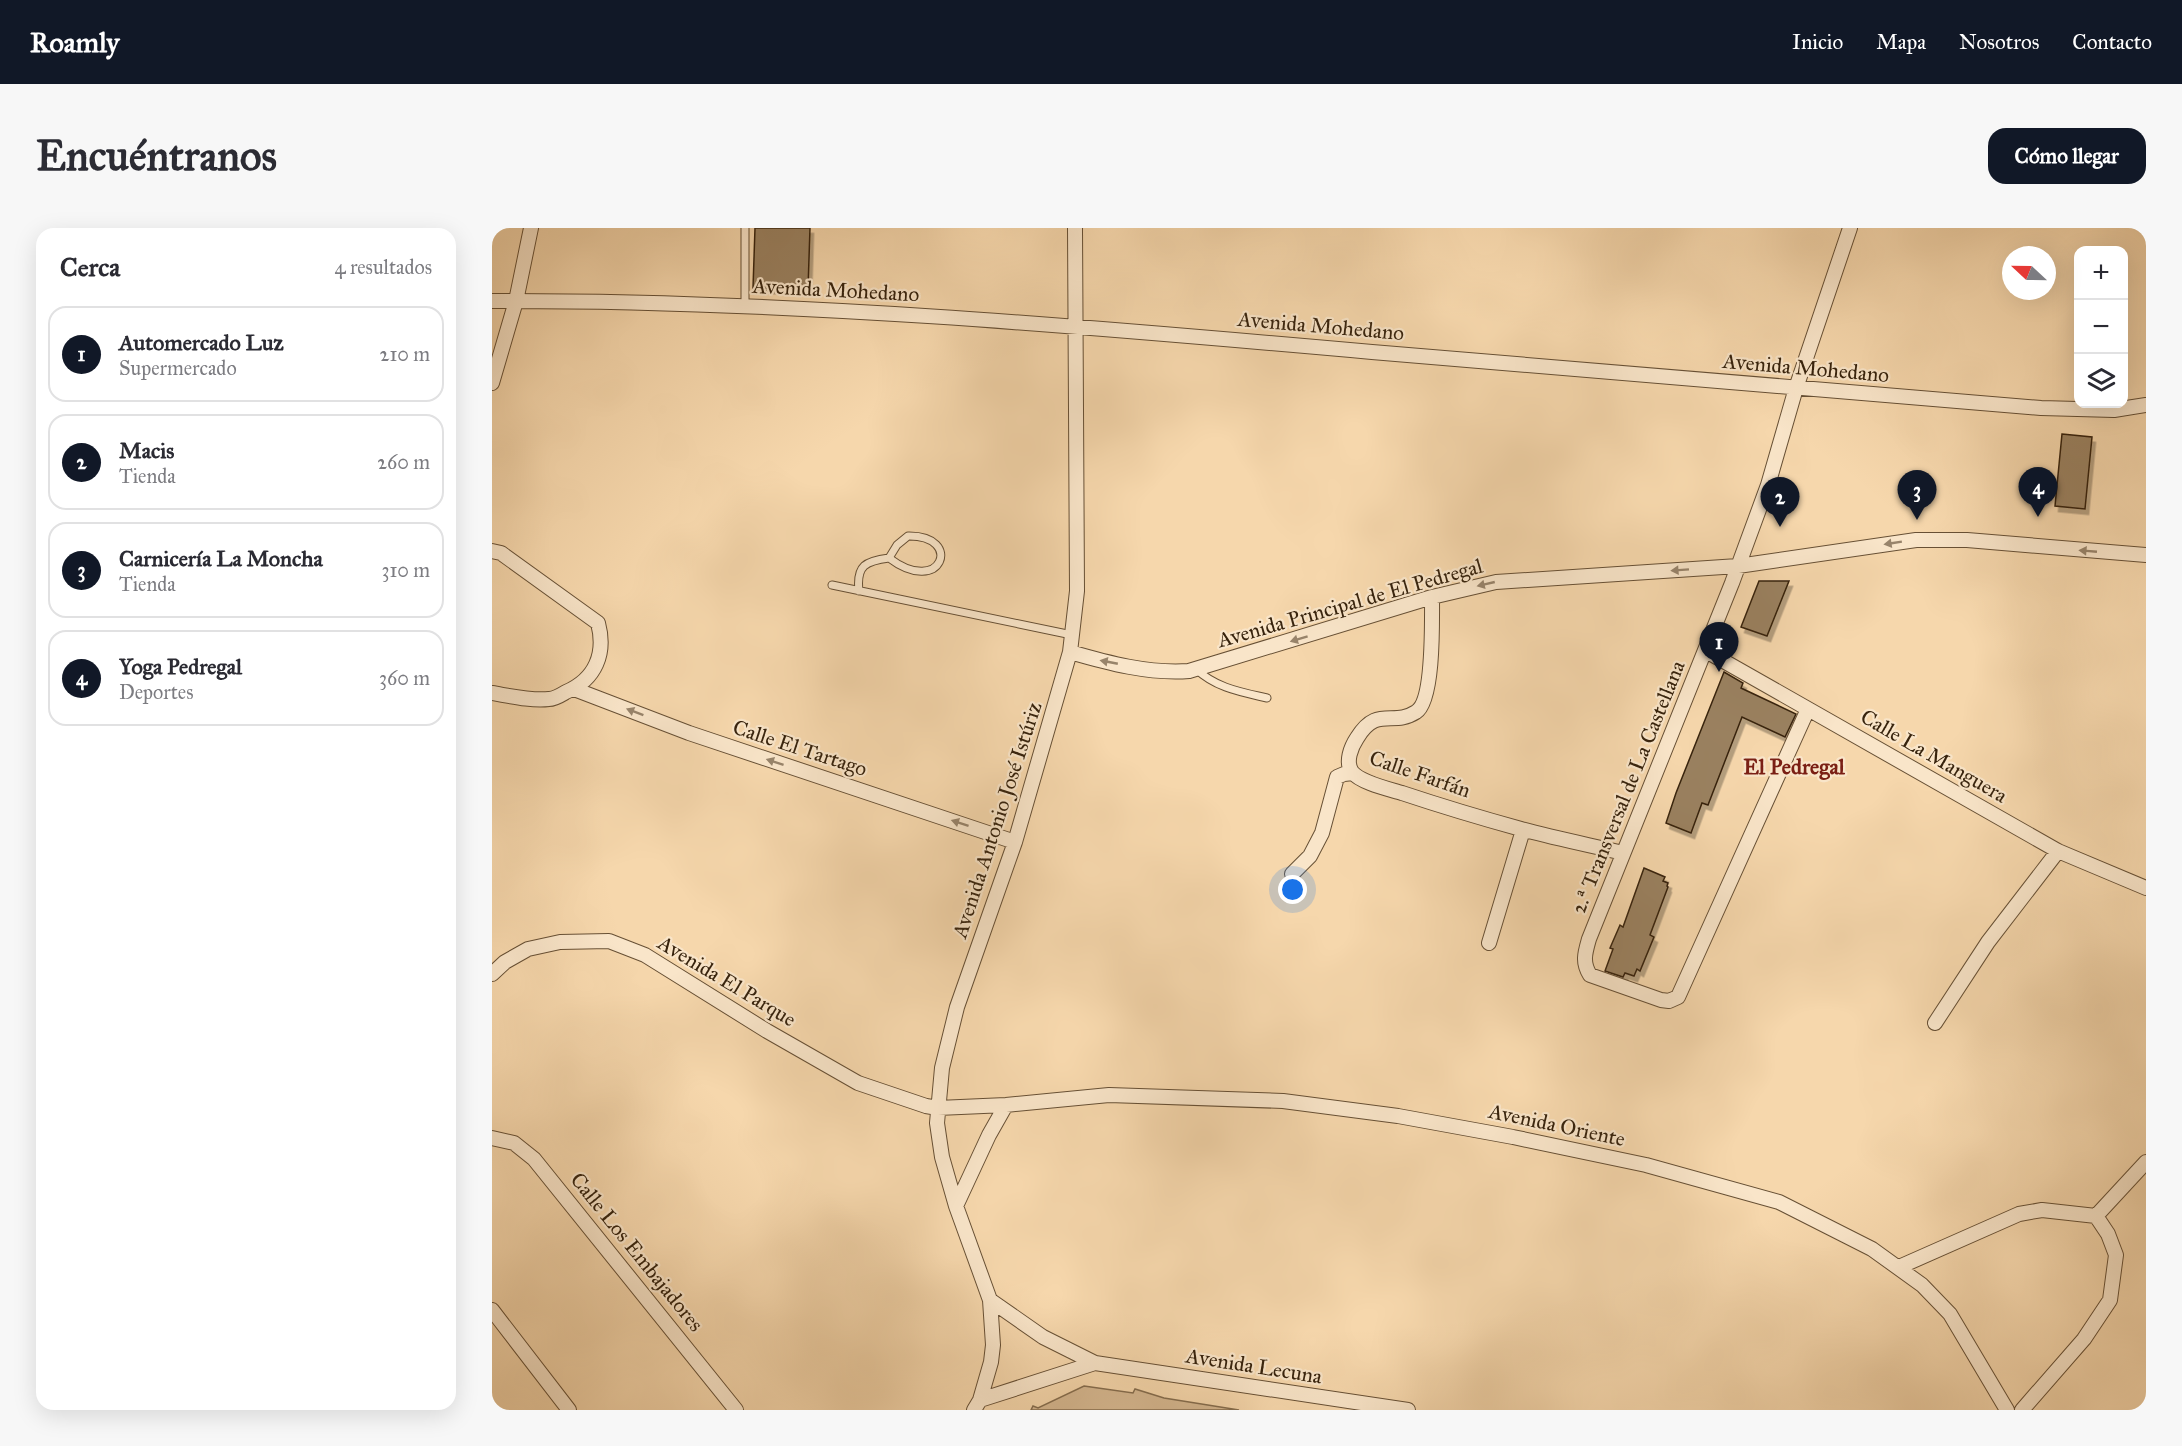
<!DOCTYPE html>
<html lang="es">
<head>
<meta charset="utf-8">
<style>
  body { margin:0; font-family:"IM FELL Great Primer",serif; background:#f7f7f7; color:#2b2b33 }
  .controls { position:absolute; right:18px; top:18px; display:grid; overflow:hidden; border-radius:12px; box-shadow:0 6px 24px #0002 }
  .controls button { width:54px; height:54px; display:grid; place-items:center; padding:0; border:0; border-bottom:2px solid #e1e1e2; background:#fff; color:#2b2b33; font:30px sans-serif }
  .compass { position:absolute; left:1510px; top:18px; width:54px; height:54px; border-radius:50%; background:#fff; box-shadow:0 6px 24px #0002; rotate:292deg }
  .you { position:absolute; left:801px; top:662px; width:21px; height:21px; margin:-15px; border:4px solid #fff; border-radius:50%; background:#1a73e8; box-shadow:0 0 0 9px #1a73e833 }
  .badge { display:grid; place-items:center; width:39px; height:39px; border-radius:50%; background:#111827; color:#fff; font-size:20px; font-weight:700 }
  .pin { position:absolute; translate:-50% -50px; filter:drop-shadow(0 2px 3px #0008) }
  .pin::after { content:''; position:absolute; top:32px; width:21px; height:18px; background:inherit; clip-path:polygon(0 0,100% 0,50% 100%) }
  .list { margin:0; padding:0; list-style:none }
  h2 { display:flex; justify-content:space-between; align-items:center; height:78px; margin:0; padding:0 24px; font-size:26px }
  h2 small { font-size:20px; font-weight:400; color:#7c7c81 }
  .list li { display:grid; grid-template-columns:39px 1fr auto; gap:18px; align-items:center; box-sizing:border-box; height:96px; margin:0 12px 12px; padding:0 12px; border:2px solid #e1e1e2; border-radius:18px }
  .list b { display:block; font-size:22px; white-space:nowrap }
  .list p { margin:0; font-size:20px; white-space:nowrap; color:#7c7c81 }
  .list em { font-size:20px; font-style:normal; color:#7c7c81 }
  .icon { flex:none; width:33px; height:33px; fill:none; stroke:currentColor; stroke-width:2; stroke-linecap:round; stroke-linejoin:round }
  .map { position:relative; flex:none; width:1654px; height:1182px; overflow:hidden; border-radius:18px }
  header { display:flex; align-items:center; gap:36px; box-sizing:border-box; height:84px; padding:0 30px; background:#111827; color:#fff }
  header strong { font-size:28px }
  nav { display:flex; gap:33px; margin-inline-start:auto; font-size:21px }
  .intro { display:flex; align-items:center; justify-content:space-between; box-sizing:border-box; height:144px; padding:0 36px }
  h1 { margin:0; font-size:42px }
  .button { padding:15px 27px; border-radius:18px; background:#111827; color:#fff; font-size:21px; font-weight:700 }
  main { display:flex; gap:36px; padding:0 36px }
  aside { flex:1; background:#fff; border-radius:18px; box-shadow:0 6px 24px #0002 }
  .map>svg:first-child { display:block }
</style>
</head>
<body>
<header>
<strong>Roamly</strong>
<nav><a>Inicio</a><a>Mapa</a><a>Nosotros</a><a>Contacto</a></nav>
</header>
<div class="intro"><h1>Encuéntranos</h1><a class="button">Cómo llegar</a></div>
<main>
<aside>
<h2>Cerca<small>4 resultados</small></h2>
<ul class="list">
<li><span class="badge">1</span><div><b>Automercado Luz</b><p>Supermercado</p></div><em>210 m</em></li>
<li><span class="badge">2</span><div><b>Macis</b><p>Tienda</p></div><em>260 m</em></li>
<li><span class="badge">3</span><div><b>Carnicería La Moncha</b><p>Tienda</p></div><em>310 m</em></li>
<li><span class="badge">4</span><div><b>Yoga Pedregal</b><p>Deportes</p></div><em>360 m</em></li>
</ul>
</aside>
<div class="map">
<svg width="1654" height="1182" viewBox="0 0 1654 1182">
  <defs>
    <filter id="shadow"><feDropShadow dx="3.5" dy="5.5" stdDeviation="0" flood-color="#0004"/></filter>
  </defs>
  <rect width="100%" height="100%" fill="#f6d7ac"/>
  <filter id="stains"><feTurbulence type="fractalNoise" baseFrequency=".00333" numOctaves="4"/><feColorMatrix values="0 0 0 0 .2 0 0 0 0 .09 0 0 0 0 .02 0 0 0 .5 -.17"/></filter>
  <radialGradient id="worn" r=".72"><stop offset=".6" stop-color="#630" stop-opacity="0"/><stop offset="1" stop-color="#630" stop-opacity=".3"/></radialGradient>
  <path fill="#d6b891" stroke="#866e4f" stroke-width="1.5" d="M592,1158L641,1165L643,1161L672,1170L747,1182H539L541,1178L546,1180Z"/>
  <path fill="#9a8160" stroke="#37230d" stroke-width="1.5" filter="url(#shadow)" d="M263,0H318L316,61L261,60Z
    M1570,206L1600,209L1593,281L1563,278Z
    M1267,353H1297L1275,408L1249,399Z
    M1232,444L1251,455L1249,460L1304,486L1293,509L1250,489L1216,577L1210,575L1199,605L1174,595L1184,565Z
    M1152,640L1173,649L1171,653L1176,655L1175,658L1176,659L1158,707L1162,709L1148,743L1145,741L1142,748L1133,745L1131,749L1113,743L1121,721L1118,720L1128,697L1131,699Z"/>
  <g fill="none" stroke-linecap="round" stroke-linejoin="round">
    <g stroke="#675035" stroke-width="9">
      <path id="service" d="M253,77V0
        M340,357L580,407
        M367,363C364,337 374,333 397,330C450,370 472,307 416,308L405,317L397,330
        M704,441C724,460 749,464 775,470"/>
    </g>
    <g stroke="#675035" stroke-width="16">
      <path id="minor" d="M0,73C294,72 587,98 880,124C1103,144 1326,162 1549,180L1622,182L1654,177
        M0,155L24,73L39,0
        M0,323L9,325L106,395C114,425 104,451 74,464C69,467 63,471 57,471C39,473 18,468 0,465
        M940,369C940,391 942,473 924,484C901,499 885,477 865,510C859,519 853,534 860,544C869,555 897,561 910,565C949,578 989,590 1029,601C1062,610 1097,617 1131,625
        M1214,423L1566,623L1654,660
        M578,424C616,435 657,446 697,443L940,369L1004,354L1246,338L1424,312H1475L1654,327
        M82,461L197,505L523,614
        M1316,481L1186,769L1177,773L1169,772L1098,747C1090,734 1093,725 1097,711L1240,355L1276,257L1304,160L1358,0
        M800,646L818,628L830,605L845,549L852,546L861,545
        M997,715L1031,602
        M0,746L13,734L36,721L68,714L117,713L153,727L275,803L366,855L434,878L446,880L514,877L617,867L791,873L906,888L1021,909L1154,937L1287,974L1380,1021L1430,1057L1458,1086L1515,1182
        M1443,795L1496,714L1566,623
        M0,910L22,915L42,931L244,1182
        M464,978L497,907L514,877
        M1604,988L1654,934
        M1407,1039L1527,986L1550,982L1604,988L1616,1006L1624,1027L1618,1072L1592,1111L1530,1182
        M498,1072L551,1109L603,1135L916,1182
        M0,1082L77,1182
        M488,1172L603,1135
        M482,1182L488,1172L499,1134L501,1117L498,1072L464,978L450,929L445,895L450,840L465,779L523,614L578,424L585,363L583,0"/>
    </g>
    <use href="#service" stroke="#f9e5c9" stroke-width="7"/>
    <use href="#minor" stroke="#f9e5c9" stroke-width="14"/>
  </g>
  <defs><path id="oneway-solid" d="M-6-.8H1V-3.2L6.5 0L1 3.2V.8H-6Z" transform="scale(1.5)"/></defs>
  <g fill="#98846b">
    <use href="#oneway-solid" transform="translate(1401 315) rotate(171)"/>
    <use href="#oneway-solid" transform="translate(1596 323) rotate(-175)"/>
    <use href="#oneway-solid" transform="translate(1188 342) rotate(176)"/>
    <use href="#oneway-solid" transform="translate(994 356) rotate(167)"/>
    <use href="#oneway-solid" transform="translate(807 411) rotate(163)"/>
    <use href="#oneway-solid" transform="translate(617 434) rotate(-169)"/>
    <use href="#oneway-solid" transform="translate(143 484) rotate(-159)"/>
    <use href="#oneway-solid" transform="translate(283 534) rotate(-162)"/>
    <use href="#oneway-solid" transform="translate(468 595) rotate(-162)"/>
  </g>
  <g text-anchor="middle" stroke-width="4.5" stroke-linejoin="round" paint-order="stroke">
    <g font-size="21" fill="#37230d" stroke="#f9e5c9">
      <text transform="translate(344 62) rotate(3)" y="7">Avenida Mohedano</text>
      <text transform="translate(829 98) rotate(5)" y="7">Avenida Mohedano</text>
      <text transform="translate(1314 140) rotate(5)" y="7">Avenida Mohedano</text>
      <text transform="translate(858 375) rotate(-16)" y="7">Avenida Principal de El Pedregal</text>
      <text transform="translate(308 520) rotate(18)" y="7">Calle El Tartago</text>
      <text transform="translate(1442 528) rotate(30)" y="7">Calle La Manguera</text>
      <text transform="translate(928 546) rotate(19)" y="7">Calle Farfán</text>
      <text transform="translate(1136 559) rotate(-68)" y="7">2.ª Transversal de La Castellana</text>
      <text transform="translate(505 592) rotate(-72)" y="7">Avenida Antonio José Istúriz</text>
      <text transform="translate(235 753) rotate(31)" y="7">Avenida El Parque</text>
      <text transform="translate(1065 897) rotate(12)" y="7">Avenida Oriente</text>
      <text transform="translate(145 1024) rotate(51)" y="7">Calle Los Embajadores</text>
      <text transform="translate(762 1138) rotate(9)" y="7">Avenida Lecuna</text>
    </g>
    <g font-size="22" font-weight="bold" fill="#7a1f14" stroke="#f9e5c9">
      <text x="1302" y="546">El Pedregal</text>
    </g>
  </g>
  <rect width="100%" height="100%" filter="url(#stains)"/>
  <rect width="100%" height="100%" fill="url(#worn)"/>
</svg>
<div class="controls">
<button>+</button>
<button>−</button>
<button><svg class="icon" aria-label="layers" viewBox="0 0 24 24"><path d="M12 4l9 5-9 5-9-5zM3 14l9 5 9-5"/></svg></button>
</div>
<svg class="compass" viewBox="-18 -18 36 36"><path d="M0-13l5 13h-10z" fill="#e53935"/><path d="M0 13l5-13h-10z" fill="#7c7c81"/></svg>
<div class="you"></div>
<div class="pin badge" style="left:1227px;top:444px">1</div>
<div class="pin badge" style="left:1288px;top:299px">2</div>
<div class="pin badge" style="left:1425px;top:292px">3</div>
<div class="pin badge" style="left:1546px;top:289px">4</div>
</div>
</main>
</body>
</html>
